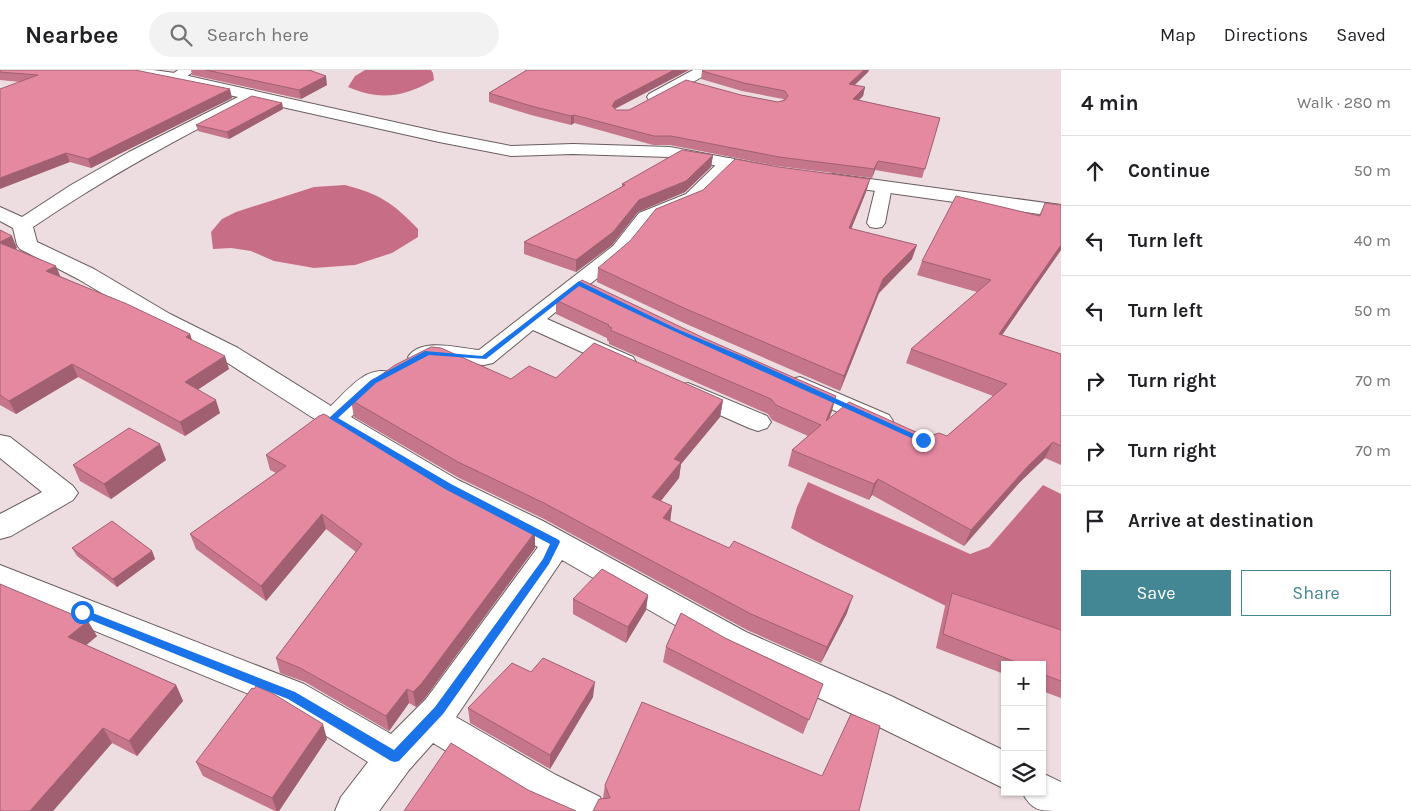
<!DOCTYPE html>
<html lang="en">
<head>
<meta charset="utf-8">
<style>
  body { margin:0; font-family:Karla,sans-serif; background:#f2f2f2; color:#202124 }
  .controls { position:absolute; right:15px; bottom:15px; display:grid; overflow:hidden; border-radius:0px; box-shadow:0 1px 4px #0004 }
  .controls button { width:45px; height:45px; display:grid; place-items:center; padding:0; border:0; border-bottom:1px solid #e0e0e0; background:#fff; color:#202124; font:25px sans-serif }
  .stop { position:absolute; width:15px; height:15px; margin:-11px; border:4px solid #1a73e8; border-radius:50%; background:#fff }
  .stop.end { background:#1a73e8; border-color:#fff; box-shadow:0 1px 5px #0008 }
  .list { margin:0; padding:0; list-style:none }
  h2 { display:flex; justify-content:space-between; align-items:center; height:65px; margin:0; padding:0 20px; font-size:21px }
  h2 small { font-size:16px; font-weight:400; color:#757577 }
  .list li { display:grid; grid-template-columns:32px 1fr auto; gap:15px; align-items:center; box-sizing:border-box; height:70px; padding:0 20px; border-top:1px solid #e0e0e0 }
  .list b { display:block; font-size:19px; white-space:nowrap }
  .list em { font-size:16px; font-style:normal; color:#757577 }
  .actions { display:flex; gap:10px; padding:15px 20px }
  .actions a { flex:1; padding:11px 0; border:1px solid #438795; border-radius:0px; text-align:center; font-size:18px; color:#438795 }
  .actions .main { background:#438795; color:#fff }
  .icon { flex:none; width:28px; height:28px; fill:none; stroke:currentColor; stroke-width:2; stroke-linecap:round; stroke-linejoin:round }
  .map { position:relative; flex:none; width:1061px; height:741px; overflow:hidden }
  header { display:flex; align-items:center; gap:30px; box-sizing:border-box; height:70px; padding:0 25px; background:#fff; border-bottom:1px solid #e0e0e0 }
  header strong { font-size:24px }
  nav { display:flex; gap:28px; margin-inline-start:auto; font-size:18px }
  .search { width:350px; height:45px; background:#f2f2f2; display:flex; align-items:center; gap:12px; box-sizing:border-box; padding:0 18px; border-radius:28px; color:#757577; font-size:19px }
  main { display:flex }
  aside { flex:1; background:#fff }
  .map>svg:first-child { display:block }
</style>
</head>
<body>
<header>
<strong>Nearbee</strong>
<div class="search"><svg class="icon" aria-label="search" viewBox="0 0 24 24"><circle cx="10" cy="10" r="6"/><path d="M15 15l6 6"/></svg>Search here</div>
<nav><a>Map</a><a>Directions</a><a>Saved</a></nav>
</header>
<main>
<div class="map">
<svg width="1061" height="741" viewBox="0 0 1061 741">
  <rect width="100%" height="100%" fill="#eddde0"/>
  <path fill="#c76d86" d="M365,0H431L433,3L434,10C403,27 381,31 348,17L355,6Z
    M345,115C380,124 393,133 418,159V167L392,183L355,195L314,198L274,191L251,181L231,178L213,179L211,162L222,149L236,142L314,117Z
    M808,412L970,484L989,477L1043,415L1061,424V561L952,539L815,471L791,458L797,437Z"/>
  <g fill="none" stroke-linecap="round" stroke-linejoin="round">
    <g stroke="#695c5f" stroke-width="2">
      <path id="service" d="M884,111L890,113L892,116L885,153L882,157L876,158L870,157L867,153L876,116L878,113Z"/>
    </g>
    <g stroke="#695c5f" stroke-width="2">
      <path id="minor" d="M178,0H196L180,11H170L167,8Z
        M693,0H711L709,3L661,30H649L647,27L649,24Z
        M252,20L258,22L260,25L258,28C180,67 105,108 33,157L37,172L94,199L170,244L238,278L331,336C347,321 365,296 389,302L393,308L389,314L383,317L351,347L458,410L543,451L746,562L891,626L1005,681V719L865,650L722,582L562,490L456,647L556,705L600,727L606,741H546L433,673L409,700L379,741H335L341,727L368,692L278,636L0,522V495L304,614L391,664L426,629L538,477L438,424L324,355L220,288L154,254L78,209L20,179L17,175L13,158L0,151V137L22,147L71,115L129,82Z
        M728,88L734,89L737,93L700,132L653,151L627,184L547,249L633,287L636,292L633,297L624,299L615,297L533,260L493,293L484,295L432,291L420,294L411,292L408,287C421,267 458,278 479,280L613,176L639,143L686,124L722,89Z
        M800,307L889,345L893,351L889,357L880,360L871,357L791,321L787,315L791,309Z
        M688,313L767,346L771,352L767,358L758,361L749,358L679,327L675,321L679,315Z
        M0,365L10,367L73,416L78,423L73,430L11,466L0,469V444L42,422L0,388Z
        M1042,703L1061,712V741C1039,741 1032,741 1022,722H1042Z"/>
    </g>
    <g stroke="#695c5f" stroke-width="2">
      <path id="tertiary" d="M117,0H153L175,3L439,62L511,76L573,74L670,77L765,95L771,96L774,100L771,104L765,105L670,87L573,84L511,86L439,72L175,13L124,4L119,3Z
        M833,104L1061,135V147L826,114L824,110L826,106Z"/>
    </g>
    <use href="#service" fill="#fff" fill-rule="evenodd"/>
    <use href="#minor" fill="#fff" fill-rule="evenodd"/>
    <use href="#tertiary" fill="#fff" fill-rule="evenodd"/>
  </g>
  <path fill="#c5768a" d="M0,0L232,28L91,98L70,92L20,12L0,10Z
    M191,0H309L327,15L301,29L192,5Z
    M527,0H689L615,39L616,40H629L741,25L778,32L784,30L783,29L742,21L701,9L702,1L703,0H869L868,2L855,15L865,17L863,26L858,30L940,48L922,108L875,100L872,108L777,96L670,75H653L574,53L571,55L531,45L489,32V23Z
    M282,33L283,39L229,69L198,61L196,55Z
    M713,85L711,97L685,122L638,142L612,175L576,202L524,184V172L622,117V114Z
    M779,97L870,109L866,122L851,159L912,189L879,223L840,321L684,253L597,212L598,198Z
    M1045,133L1061,135V180L1002,265L1061,284V395L1045,388L1020,412L964,476L872,425L869,430L788,396L792,380L808,366L772,350L768,344L609,274V272L607,270V268L556,244V230L832,341L829,349L918,363L929,366H947L993,326L906,293L911,279L977,222L917,205L922,191L1039,146Z
    M0,160L17,178L16,179L60,206L190,264L192,270L229,299L198,319L220,343L185,366L78,307L16,344L0,335Z
    M556,308L723,330L720,347L681,394L679,408L661,431L672,436L670,451L847,543L821,593L747,560L544,449L459,408L354,347L351,330L511,309Z
    M266,385L535,478L425,628L416,637L409,633L389,661L305,612L280,603L276,588L356,482L326,459L266,531L196,479L190,464L276,403L270,400Z
    M166,390L111,429L80,411L73,395Z
    M72,478L152,481L155,489L117,517L77,486Z
    M0,514L97,566L86,575L176,615L183,631L137,686L112,673L53,741H0Z
    M952,523L1061,560V628L1042,621V595H1005V607L1004,604L936,578L945,536Z
    M648,525L646,540L626,573L573,544V529Z
    M725,568L823,614L803,664L663,592L666,577Z
    M531,602L593,627L550,699L470,653L468,638Z
    M327,669L279,741H275L203,706L196,692Z
    M605,715L859,741L603,728Z"/>
  <path fill="#a06071" d="M674,0H689L614,39L612,36L615,31Z
    M864,0H869L868,2L847,22L849,14Z
    M326,6L327,15L301,29L299,20Z
    M865,17L863,26L851,38L853,29Z
    M230,19L232,28L91,98L88,89Z
    M282,33L283,39L229,69L227,62Z
    M574,45V53L571,55V46Z
    M66,83L70,92L0,119V108Z
    M713,85L711,97L685,122L638,142L612,175L576,202V190L639,130Z
    M878,91L875,100L872,108L874,99Z
    M870,109L866,122L846,172L849,158Z
    M12,166L17,178L4,184L0,175V172Z
    M917,175L912,189L879,223L840,321L844,306L883,209Z
    M1061,175V180L993,278L999,264Z
    M56,196L61,208L46,201Z
    M190,264L194,277L186,267Z
    M225,286L229,299L190,325L185,312Z
    M72,294L78,307L16,344L9,331Z
    M836,326L832,341L822,366L826,351Z
    M216,330L220,343L185,366L180,352Z
    M723,330L720,347L681,394L679,408L650,444L652,427L674,389Z
    M1053,372L1045,388L1020,412L964,476L971,460L1028,396Z
    M160,374L166,390L111,429L104,414Z
    M878,409L872,425L869,430L874,414Z
    M672,436L670,453L663,448Z
    M322,444L326,459L266,531L261,516Z
    M535,462V478L425,628L416,637L413,622Z
    M152,481L155,489L117,517L113,509Z
    M648,525L646,540L626,573L628,557Z
    M853,526L847,543L821,593L827,577Z
    M88,551L97,566L77,583L68,567Z
    M595,612L593,627L550,699V685Z
    M176,615L183,631L137,686L129,671Z
    M407,619L409,633L389,661L386,646Z
    M323,654L327,669L279,741H277L272,728Z
    M103,658L112,673L53,741H30Z"/>
  <path fill="#e589a1" stroke="#a06071" d="M0,0H135L230,19L88,89L66,83L0,108V19L38,5L0,2Z
    M206,0H309L326,6L299,20Z
    M527,0H674L615,31L612,36L616,40H629L686,10L741,25L778,32L785,30L788,26L785,21L744,13L702,1L703,0H864L849,14L865,17L853,29L940,48L925,99L878,91L874,99L779,87L671,66H654L574,45L571,46L531,36L489,23Z
    M252,26L282,33L227,62L196,55Z
    M682,80L713,85L686,111L639,130L613,162L576,190L524,172L625,115L622,114Z
    M735,89L779,97L870,109L849,158L917,175L883,209L844,306L686,239L598,198L630,171L656,139L703,120Z
    M956,126L1040,146L1045,133L1061,135V175L999,264L1061,284V376L1053,372L1028,396L971,460L878,409L874,414L792,380L821,355L776,335L771,329L610,260L612,258L608,256L609,255L556,230L582,210L706,269L836,326L826,351L849,332L918,363L929,366L939,363L947,366L1007,314L911,279L991,210L922,191Z
    M0,160L12,166L0,172Z
    M0,173L56,196L46,201L127,234L190,264L186,267L225,286L185,312L216,330L180,352L72,294L9,331L0,325Z
    M594,273L723,330L674,389L681,392L652,427L672,436L663,448L729,478L734,471L853,526L827,577L751,544L544,433L458,392L351,330L374,310L395,295L431,277L441,278L511,309L529,296L556,308Z
    M324,344L436,411L535,462L422,613L413,622L407,619L386,646L300,598L276,588L362,474L322,444L261,516L190,464L286,396L266,385L319,346Z
    M129,358L160,374L104,414L73,395Z
    M112,451L152,481L113,509L72,478Z
    M602,499L648,525L628,557L573,529Z
    M0,514L88,551L68,567L176,615L129,671L103,658L30,741H0Z
    M952,523L1061,560V611L1042,604V595H1017L1012,593L1013,591L943,564Z
    M681,543L725,568L823,614L809,650L666,577Z
    M543,588L595,612L550,685L468,638L512,593L531,602Z
    M256,616L272,623L323,654L272,728L196,692L252,618L254,619Z
    M642,632L822,706L851,644L880,656L859,741H593L599,729L610,728L605,715Z
    M451,673L528,720L576,741H404Z"/>
  <path fill="#1a73e8" d="M579,211L677,259L751,290L927,370L923,373L920,372C806,320 691,271 579,216L486,289L429,285L376,313L338,348L451,414L559,470L560,472L549,494L443,644L399,691L395,692L391,691L288,629L78,545V540H85L295,622L394,680L435,637L543,489L550,474L445,419L329,348L371,310L425,281L482,286Z"/>
</svg>
<div class="controls">
<button>+</button>
<button>−</button>
<button><svg class="icon" aria-label="layers" viewBox="0 0 24 24"><path d="M12 4l9 5-9 5-9-5zM3 14l9 5 9-5"/></svg></button>
</div>
<div class="stop" style="left:82px;top:542px"></div>
<div class="stop end" style="left:923px;top:370px"></div>
</div>
<aside>
<h2>4 min<small>Walk · 280 m</small></h2>
<ul class="list">
<li><svg class="icon" aria-label="ahead" viewBox="0 0 24 24"><path d="M12 20V5M6 11l6-6 6 6"/></svg><div><b>Continue</b></div><em>50 m</em></li>
<li><svg class="icon" aria-label="left" viewBox="0 0 24 24"><path d="M17 20v-9H6M10 6l-5 5 5 5"/></svg><div><b>Turn left</b></div><em>40 m</em></li>
<li><svg class="icon" aria-label="left" viewBox="0 0 24 24"><path d="M17 20v-9H6M10 6l-5 5 5 5"/></svg><div><b>Turn left</b></div><em>50 m</em></li>
<li><svg class="icon" aria-label="right" viewBox="0 0 24 24"><path d="M7 20v-9h11M14 6l5 5-5 5"/></svg><div><b>Turn right</b></div><em>70 m</em></li>
<li><svg class="icon" aria-label="right" viewBox="0 0 24 24"><path d="M7 20v-9h11M14 6l5 5-5 5"/></svg><div><b>Turn right</b></div><em>70 m</em></li>
<li><svg class="icon" aria-label="arrive" viewBox="0 0 24 24"><path d="M6 21V4h12l-3 4 3 4H6"/></svg><div><b>Arrive at destination</b></div></li>
</ul>
<div class="actions"><a class="main">Save</a><a>Share</a></div>
</aside>
</main>
</body>
</html>
